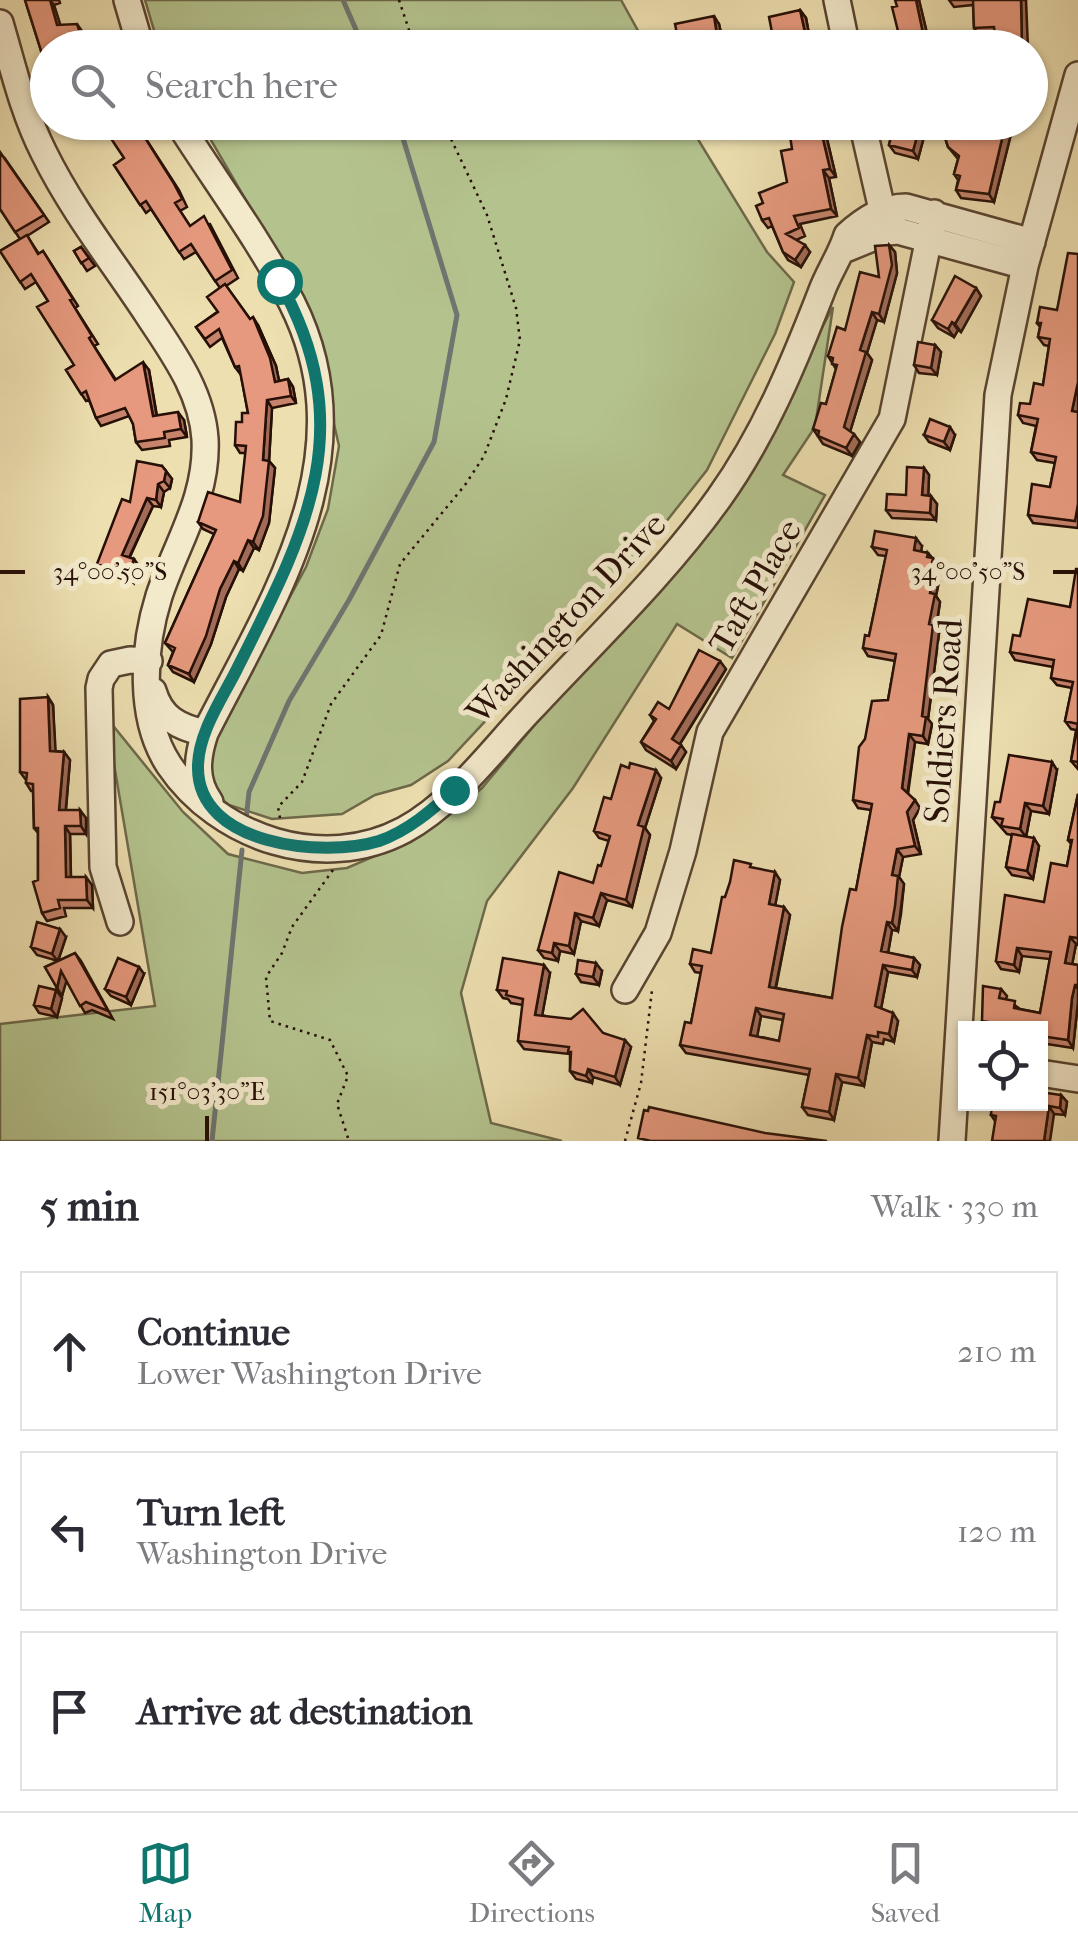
<!DOCTYPE html>
<html lang="en">
<head>
<meta charset="utf-8">
<style>
  body { margin:0; font-family:"IM FELL French Canon",serif; background:#f7f7f7; color:#2b2b33 }
  .controls { position:absolute; right:30px; bottom:30px; display:grid; overflow:hidden; border-radius:0px; box-shadow:0 2px 8px #0004 }
  .controls button { width:90px; height:90px; display:grid; place-items:center; padding:0; border:0; border-bottom:2px solid #e1e1e2; background:#fff; color:#2b2b33; font:50px sans-serif }
  .stop { position:absolute; width:30px; height:30px; margin:-22px; border:8px solid #0f766e; border-radius:50%; background:#fff }
  .stop.end { background:#0f766e; border-color:#fff; box-shadow:0 2px 10px #0008 }
  .list { margin:0; padding:0; list-style:none }
  h2 { display:flex; justify-content:space-between; align-items:center; height:130px; margin:0; padding:0 40px; font-size:42px }
  h2 small { font-size:32px; font-weight:400; color:#7c7c81 }
  .list li { display:grid; grid-template-columns:65px 1fr auto; gap:30px; align-items:center; box-sizing:border-box; height:160px; margin:0 20px 20px; padding:0 20px; border:2px solid #e1e1e2; border-radius:0px }
  .list b { display:block; font-size:38px; white-space:nowrap }
  .list p { margin:0; font-size:32px; white-space:nowrap; color:#7c7c81 }
  .list em { font-size:32px; font-style:normal; color:#7c7c81 }
  .icon { flex:none; width:55px; height:55px; fill:none; stroke:currentColor; stroke-width:2; stroke-linecap:round; stroke-linejoin:round }
  .map { position:relative; flex:none; width:1078px; height:1141px; overflow:hidden }
  .search { position:absolute; background:#fff; box-shadow:0 2px 8px #0004; left:30px; right:30px; top:30px; height:110px; display:flex; align-items:center; gap:25px; box-sizing:border-box; padding:0 35px; border-radius:55px; color:#7c7c81; font-size:38px }
  .sheet { height:670px; background:#fff }
  nav { display:flex; justify-content:space-around; align-items:center; box-sizing:border-box; height:140px; border-top:2px solid #e1e1e2; background:#fff; font-size:28px; color:#7c7c81 }
  nav a { display:grid; justify-items:center; gap:5px }
  nav .on { color:#0f766e }
  .map>svg:first-child { display:block }
</style>
</head>
<body>
<div class="map">
<svg width="1078" height="1141" viewBox="0 0 1078 1141">
  <rect width="100%" height="100%" fill="#eddfb0"/>
  <filter id="stains"><feTurbulence type="fractalNoise" baseFrequency=".002" numOctaves="4"/><feColorMatrix values="0 0 0 0 .2 0 0 0 0 .09 0 0 0 0 .02 0 0 0 .5 -.17"/></filter>
  <radialGradient id="worn" r=".72"><stop offset=".6" stop-color="#630" stop-opacity="0"/><stop offset="1" stop-color="#630" stop-opacity=".3"/></radialGradient>
  <path fill="#b4c38e" stroke="#6d694a" stroke-width="2.5" d="M145,0H621L647,47H159Z
    M201,123H688L767,252L794,282L775,334L707,470L635,561L448,761L411,785L375,795L342,814L272,819L229,805L215,794L208,780L215,736L306,567L328,509L339,446L307,305Z
    M833,307L815,427L783,475L825,495L732,658L677,624L573,788L487,901L461,993L491,1123L562,1141H0V1024L155,1006L106,717L183,812L228,854L302,873L347,868L419,837L482,788L743,476Z"/>
  <g fill="none" stroke-linecap="round" stroke-linejoin="round">
    <path stroke="#6f7570" stroke-width="5" d="M343,0L364,48
      M246,820L249,792L289,701L349,600L434,442L457,315L398,122
      M212,1141L242,850"/>
    <g stroke="#584330" stroke-width="30">
      <path id="minor" d="M127,0L141,48
        M837,0L847,48
        M0,23C13,67 23,112 44,153C72,210 113,262 148,315C173,353 202,392 205,439C208,497 177,542 159,596C143,647 138,718 169,765C219,839 323,873 404,830C454,803 492,750 530,710C594,641 664,575 719,498C764,435 793,365 821,293C828,273 841,255 847,235C864,220 883,207 906,207L1032,242
        M178,122C216,182 260,241 292,303C369,456 273,599 205,733C197,757 194,780 210,802
        M862,122L886,227
        M843,250L887,232L898,231L1025,266
        M153,691C161,718 178,727 205,733
        M120,922L103,867L99,688L101,679L111,664L130,660L149,661
        M625,990L658,933L683,851L710,732L892,419L934,213
        M1040,1073L1078,1079
        M952,1141L998,395L1025,266L1078,75"/>
    </g>
    <path stroke="#260f06" stroke-width="2.5" stroke-dasharray="2.5 5" stroke-linecap="butt" d="M399,0L415,48
      M280,818L278,807L302,782L331,704L381,635L400,564L465,485L484,456L506,399L520,340L516,308L487,215L443,122
      M333,870L292,927L282,953L266,977L270,1021L330,1040L348,1076L337,1104L349,1141
      M625,1141L641,1083L652,990"/>
    <use href="#minor" stroke="#f3eacc" stroke-width="25"/>
  </g>
  <path fill="#c6846c" stroke="#260f06" stroke-width="2.5" fill-rule="evenodd" d="M25,0H59L60,3L54,5L60,25L82,31L88,48H48V64L43,57Z
    M919,0L930,46L924,48H879L898,31L897,6Z
    M949,0H1026L1003,44H1000L995,35L980,36L974,28L973,5L954,7Z
    M800,10L806,18L811,45L775,48Z
    M719,24L724,48H682L679,44Z
    M135,122L179,190L187,207L180,211L190,226L210,224L238,278L226,286L250,319L258,325L276,366L279,381L288,379L293,387L296,403L272,408L269,461L275,468L269,523L259,550L254,548L243,571L239,569L226,597L211,644L194,682L173,672L168,665L173,652L165,643L214,534L203,529L198,522L240,502L246,453H240L235,445L242,422L248,413L241,375L235,367L222,338L210,347L196,327L217,312L220,288L196,252L184,259L151,209L146,213L114,165L124,158Z
    M823,122L836,177L829,178L837,216L800,224L805,236L796,240L810,252L801,267L788,260L783,252L772,226L768,228L762,220L763,203L787,182L792,149Z
    M894,122H928L918,159L895,153L889,145Z
    M940,122H1014L994,202L961,198L956,190L958,180L954,174L958,159L948,147Z
    M6,160L49,222L27,236L39,254L43,251L78,306L75,308L98,344L94,346L116,380L149,370L157,416L184,420L187,437L169,440L170,446L142,450L136,442L133,424L129,416L101,426L96,418L89,400L86,401L66,370L74,365L48,301L36,282L25,289L0,251L20,239L0,209Z
    M889,245L895,252L897,273L884,322L877,320L867,353L872,360L850,432L860,442L852,456L823,444L813,429L826,404L836,369L828,356L879,277Z
    M81,247L95,266L87,271L74,251Z
    M1078,254V528L1033,523L1028,515L1050,487L1055,463L1037,460L1031,452L1036,426L1023,423L1018,415L1030,404L1043,385L1049,346L1044,345L1038,337L1040,327L1037,323L1057,310Z
    M976,288L981,296L961,332L958,330L954,337L938,328L932,320Z
    M935,345L941,352L937,375L919,373L914,365Z
    M924,435H955L950,450L929,442Z
    M162,466L172,479L170,488L164,492L161,507L153,506L130,557L139,566L134,583L102,572L97,564L130,502Z
    M924,468L929,475L928,496L937,504L936,520L892,518L886,510L906,495Z
    M922,546L921,551L928,553L939,566L937,573L940,576L936,596L940,602L936,628L939,633L928,719L932,724L928,744L915,742L908,794L920,808L913,820L921,854L903,857L899,877L904,884L901,914L898,931L892,930L888,953L914,958L920,965L917,977L888,972L881,1009L898,1021L894,1042L884,1039L883,1044L872,1042L864,1086L842,1082L834,1120L808,1115L802,1107L809,1075L686,1053L680,1045L691,1023L701,973L695,972L690,964L711,953L725,897L754,868L780,880L775,905L790,915L776,988L832,998L856,890L871,810L858,808L853,800L865,739L888,700L895,661L868,656L863,648L869,636L886,556L878,555L872,547ZM761,1016L783,1020L779,1041L757,1036Z
    M1078,569V769L1071,761L1076,730L1071,729L1065,721L1072,688L1057,685L1051,678L1053,667L1015,660L1010,652L1020,636L1070,607Z
    M726,669L680,744L686,752L676,769L646,750L641,742L654,721L650,715L669,709Z
    M48,697L53,705L55,751L64,752L70,760L66,810L86,818V834H70L71,877L92,885L93,908H64L66,916L47,921L42,913L38,880V833L34,828L33,791H31L26,783V780L20,772Z
    M629,768L661,778L645,828L650,835L632,907L607,900L599,926L581,921L574,954L560,951L558,961L544,958L538,950L593,883L601,866L609,841L599,838L594,831Z
    M1057,770L1049,814L1031,811L1026,837L1039,846L1033,879L1012,875L1006,867L1012,835L1007,834L992,817L1000,802Z
    M1078,794V945L1076,944L1072,964L1078,965V1002L1073,1048L1040,1043V1028H988L982,1021L1001,989L1007,996L1006,999L1020,1009L1040,1013L1050,959L1022,956L1019,972L1001,969L996,961L1044,902L1067,866L1071,844L1068,840Z
    M66,937L58,961L37,955L31,947Z
    M75,953L81,961L113,1019L92,1010L85,1013L66,980L62,996L45,967Z
    M602,971L599,985L581,982L576,974Z
    M550,973L542,1015L603,1033L631,1047L620,1085L593,1077L592,1083L576,1079L570,1071V1054L524,1049L518,1041L523,1005L511,1003L508,999L503,998L497,990Z
    M144,974L131,1005L111,996L105,989Z
    M56,990L62,998L57,1017L39,1013L34,1005Z
    M1061,1095L1067,1102L1065,1115L1054,1114L995,1121L991,1115Z"/>
  <path fill="#a16b58" stroke="#260f06" stroke-width="2.5" d="M50,0L54,5L63,33L57,25Z
    M916,0H919L930,46L924,38Z
    M1021,0H1026L1028,48H1022Z
    M800,10L806,18L811,45L806,37Z
    M714,16L719,24L724,48H719Z
    M77,24L82,31L88,48H85Z
    M819,122H823L836,177L830,169Z
    M921,122H928L918,159L913,151Z
    M1006,122H1014L994,202L989,194Z
    M823,170L829,178L837,216L831,209Z
    M805,245L810,252L801,267L795,260Z
    M889,245L895,252L897,273L884,322L879,314Z
    M976,288L981,296L961,332L955,324Z
    M872,312L877,320L867,353L872,360L849,435L844,427L860,350Z
    M253,317L258,325L276,366L281,390L275,382Z
    M952,322L958,330L954,337L948,329Z
    M935,345L941,352L937,375L931,368Z
    M143,362L149,370L158,424L153,416Z
    M288,379L293,387L296,403L291,396Z
    M1078,382V419L1072,411Z
    M267,400L272,408L269,462V461L275,468L269,523L259,550L253,542L263,460Z
    M178,412L184,420L187,437L181,429Z
    M950,427L955,435L950,450L944,442Z
    M854,434L860,442L852,456L846,448Z
    M924,468L929,475L928,503L922,495Z
    M166,471L172,479L170,488L164,481Z
    M158,484L164,492L161,507L156,500Z
    M931,496L937,504L936,520L930,513Z
    M147,498L153,506L127,562L122,555Z
    M916,538L922,546L920,558L914,550Z
    M248,540L254,548L243,571L238,563Z
    M928,553L939,566L937,573L940,576L936,596L940,602L936,628L939,633L928,719L932,724L928,744L923,736L922,716L929,624L930,593Z
    M134,559L139,566L134,583L128,575Z
    M234,561L239,569L226,597L211,644L194,682L189,674L220,589Z
    M720,661L726,669L678,747L672,739Z
    M48,697L53,705L56,758L50,751Z
    M909,734L915,742L907,796L902,788Z
    M681,745L686,752L676,769L671,761Z
    M64,752L70,760L65,818L59,810Z
    M1052,762L1057,770L1049,814L1043,806Z
    M656,770L661,778L645,828L650,835L632,907L626,900L638,825Z
    M915,800L920,808L913,820L921,854L915,846L907,812Z
    M1025,803L1031,811L1026,837L1020,829Z
    M80,810L86,818V834L81,826Z
    M65,826L70,834L71,885L66,877Z
    M1034,838L1039,846L1033,879L1027,871Z
    M897,849L903,857L899,877L904,884L898,931L892,923V875Z
    M775,872L780,880L774,912L769,904Z
    M86,877L92,885L93,908L87,900Z
    M601,893L607,900L599,926L593,918Z
    M784,907L790,915L774,995L769,987Z
    M575,913L581,921L574,954L569,946Z
    M887,922L892,930L887,959L881,951Z
    M60,929L66,937L58,961L52,954Z
    M1070,937L1076,944L1071,971L1065,963Z
    M554,943L560,951L558,961L552,953Z
    M1017,948L1022,956L1019,972L1014,965Z
    M914,958L920,965L917,977L912,970Z
    M596,963L602,971L599,985L593,977Z
    M544,965L550,973L541,1022L535,1015Z
    M883,965L888,972L880,1014L875,1006Z
    M139,967L144,974L131,1005L126,997Z
    M61,971L67,979L62,996L57,988Z
    M1075,985L1078,989V1002L1073,1048L1068,1040L1072,998Z
    M56,990L62,998L57,1017L51,1009Z
    M756,1008L761,1016L756,1043L750,1035Z
    M893,1013L898,1021L894,1042L889,1034Z
    M867,1035L872,1042L864,1086L858,1078Z
    M625,1040L631,1047L620,1085L615,1077Z
    M588,1069L593,1077L592,1083L586,1076Z
    M836,1074L842,1082L834,1120L829,1112Z
    M1061,1095L1067,1102L1065,1115L1060,1108Z
    M1049,1106L1054,1114L1050,1141H1044Z"/>
  <path fill="#e6997e" stroke="#260f06" stroke-width="2.5" fill-rule="evenodd" d="M25,0H50L57,25L77,24L85,48H48V56L43,57Z
    M895,0H916L924,38L918,39L920,48H879L876,35L898,31L892,7L897,6Z
    M973,0H1021L1022,48H1002L1006,36H995L994,27L974,28Z
    M800,10L806,37L800,38L802,48H775L769,17Z
    M714,16L719,48H696L695,41L679,44L675,24Z
    M100,122H135L173,182L182,199L175,203L190,226L204,216L232,270L215,281L191,244L179,252L146,201L140,205L114,165L124,158Z
    M788,122H819L830,169L823,170L831,209L794,216L799,228L786,234L805,245L795,260L783,252L769,218L762,220L756,206L763,203L759,193L787,182L781,151L792,149Z
    M895,122H921L913,151L889,145Z
    M940,122H1006L989,194L956,190L960,176L954,174L959,156L948,147Z
    M0,152L44,215L15,232L0,209Z
    M27,235L38,254L43,251L73,299L70,300L92,336L89,338L115,380L143,362L153,416L178,412L181,429L164,432L165,438L136,442L133,424L125,408L96,418L86,391L81,394L66,370L74,365L37,307L48,301L31,274L20,282L0,251Z
    M889,245L892,265L879,314L872,312L860,350L866,352L844,427L854,434L846,448L818,436L819,431L813,429L821,403L826,404L837,365L832,364L833,358L828,356L837,327L845,330L860,272L879,277L875,246Z
    M81,247L89,258L81,263L74,251Z
    M1068,253L1078,254V382L1072,411L1078,412V504L1075,521L1028,515L1032,484L1050,487L1056,457L1031,452L1038,419L1018,415L1020,403L1030,404L1034,383L1043,385L1050,339L1038,337L1041,323H1037L1040,307L1057,310Z
    M955,276L976,288L955,324L952,322L948,329L932,320Z
    M225,284L250,319L253,317L270,358L275,382L288,379L291,396L267,400L263,460L269,461L263,516L253,542L248,540L238,563L234,561L220,589L206,636L189,674L168,665L175,648L165,643L216,530L198,522L208,492L240,502L246,446L235,445L236,422H242V413H248L239,366L235,367L219,329L205,339L196,327L218,312L207,297Z
    M918,342L935,345L931,368L914,365Z
    M930,419L950,427L944,442L924,435Z
    M137,461L162,466L166,471L164,481L158,484L156,500L147,498L122,555L134,559L128,575L97,564L122,499L130,502Z
    M907,467L924,468L922,495L931,496L930,513L886,510L887,494L906,495Z
    M875,531L916,538L914,550L928,553L927,557L933,558L931,568L934,569L930,593L935,594L929,624L933,625L922,716L926,717L923,736L909,734L902,788L915,800L907,812L915,846L897,849L892,875L898,876L895,906L892,923L887,922L881,951L914,958L912,970L883,965L875,1006L893,1013L889,1034L878,1032V1037L867,1035L858,1078L836,1074L829,1112L802,1107L810,1069L680,1045L685,1022L691,1023L702,966L690,964L693,949L711,953L722,897H725L730,882L734,860L751,864L750,867L775,872L769,904L784,907L769,987L832,998L842,927L850,889L856,890L872,804L853,800L859,747L865,739L872,701L888,700L896,654L863,648L865,635L869,636L887,550L872,547ZM756,1008L784,1014L779,1041L750,1035Z
    M1076,569H1078V762L1071,761L1078,724L1065,721L1073,682L1051,678L1054,660L1010,652L1013,635L1020,636L1028,599L1070,607Z
    M699,650L720,661L672,739L681,745L671,761L641,742L656,719L650,715L658,702L669,709Z
    M48,697L50,751L64,752L59,810H80L81,826H65L66,877H86L87,900H58L60,908L42,913L33,882L38,880V828H34L33,784L26,783L27,773L20,772V699Z
    M1009,755L1052,762L1043,806L1025,803L1020,829L1001,826L1003,819L992,817L995,802H1000Z
    M630,763L656,770L638,825L644,827L626,900L601,893L593,918L575,913L569,946L554,943L552,953L538,950L559,872L593,883L598,865L601,866L610,836L594,831L604,797L611,799L621,765L629,768Z
    M1078,794V938L1070,937L1065,963L1078,965V985H1075L1072,998L1068,1040L1040,1036V1028H1004L1005,1025L982,1021L983,986L1001,989L999,998L1015,1001L1014,1008L1040,1013L1051,952L1017,948L1014,965L996,961L1005,895L1044,902L1051,863L1067,866L1072,840H1068Z
    M1012,834L1034,838L1027,871L1006,867Z
    M37,922L60,929L52,954L31,947Z
    M75,953L108,1011L86,1002L80,1006L61,971L57,988L45,967Z
    M118,958L139,967L126,997L105,989Z
    M503,958L544,965L535,1015L571,1019L583,1009L603,1033L625,1040L615,1077L588,1069L586,1076L570,1071L571,1052H568L569,1047L518,1041L523,999L506,995L507,991L497,990Z
    M578,960L596,963L593,977L576,974Z
    M39,986L56,990L51,1009L34,1005Z
    M1040,1092L1061,1095L1060,1108L1049,1106L1044,1141H992L996,1116L991,1115L992,1104H1040Z
    M649,1107L765,1133L827,1141H651L638,1138L644,1110L648,1111Z"/>
  <g fill="none" stroke-linecap="round" stroke-linejoin="round">
    <path stroke="#0f766e" stroke-width="12" d="M279,281C362,429 305,533 237,669C222,699 198,733 198,767C197,846 324,858 379,841C408,831 432,810 454,790"/>
  </g>
  <path fill="none" stroke="#260f06" stroke-width="4" d="M0,572H25M1053,572H1078M207,1116V1141"/>
  <g text-anchor="middle" stroke-width="10" stroke-linejoin="round" paint-order="stroke">
    <g font-size="35" fill="#260f06" stroke="#f3eacc">
      <text transform="translate(755 586) rotate(-60)" y="12">Taft Place</text>
      <text transform="translate(566 618) rotate(-47)" y="12">Washington Drive</text>
      <text transform="translate(943 721) rotate(-86)" y="12">Soldiers Road</text>
    </g>
  </g>
  <g font-size="25" text-anchor="middle" fill="#260f06" stroke="#f3eacc" stroke-width="10" stroke-linejoin="round" paint-order="stroke">
    <text x="110" y="580">34°00'50"S</text>
    <text x="968" y="580">34°00'50"S</text>
    <text x="207" y="1100">151°03'30"E</text>
  </g>
  <rect width="100%" height="100%" filter="url(#stains)"/>
  <rect width="100%" height="100%" fill="url(#worn)"/>
</svg>
<div class="controls">
<button><svg class="icon" aria-label="locate" viewBox="0 0 24 24"><circle cx="12" cy="12" r="6"/><path d="M12 2v4M12 18v4M2 12h4M18 12h4"/></svg></button>
</div>
<div class="stop" style="left:279px;top:281px"></div>
<div class="stop end" style="left:454px;top:790px"></div>
<div class="search"><svg class="icon" aria-label="search" viewBox="0 0 24 24"><circle cx="10" cy="10" r="6"/><path d="M15 15l6 6"/></svg>Search here</div>
</div>
<section class="sheet">
<h2>5 min<small>Walk · 330 m</small></h2>
<ul class="list">
<li><svg class="icon" aria-label="ahead" viewBox="0 0 24 24"><path d="M12 20V5M6 11l6-6 6 6"/></svg><div><b>Continue</b><p>Lower Washington Drive</p></div><em>210 m</em></li>
<li><svg class="icon" aria-label="left" viewBox="0 0 24 24"><path d="M17 20v-9H6M10 6l-5 5 5 5"/></svg><div><b>Turn left</b><p>Washington Drive</p></div><em>120 m</em></li>
<li><svg class="icon" aria-label="arrive" viewBox="0 0 24 24"><path d="M6 21V4h12l-3 4 3 4H6"/></svg><div><b>Arrive at destination</b></div></li>
</ul>
</section>
<nav>
<a class="on"><svg class="icon" aria-label="map" viewBox="0 0 24 24"><path d="M3 6l6-2 6 2 6-2v14l-6 2-6-2-6 2zM9 4v14M15 6v14"/></svg>Map</a>
<a><svg class="icon" aria-label="directions" viewBox="0 0 24 24"><path d="M12 3l9 9-9 9-9-9zM9 14v-3h6M13 9l2 2-2 2"/></svg>Directions</a>
<a><svg class="icon" aria-label="saved" viewBox="0 0 24 24"><path d="M7 4h10v16l-5-4-5 4z"/></svg>Saved</a>
</nav>
</body>
</html>
